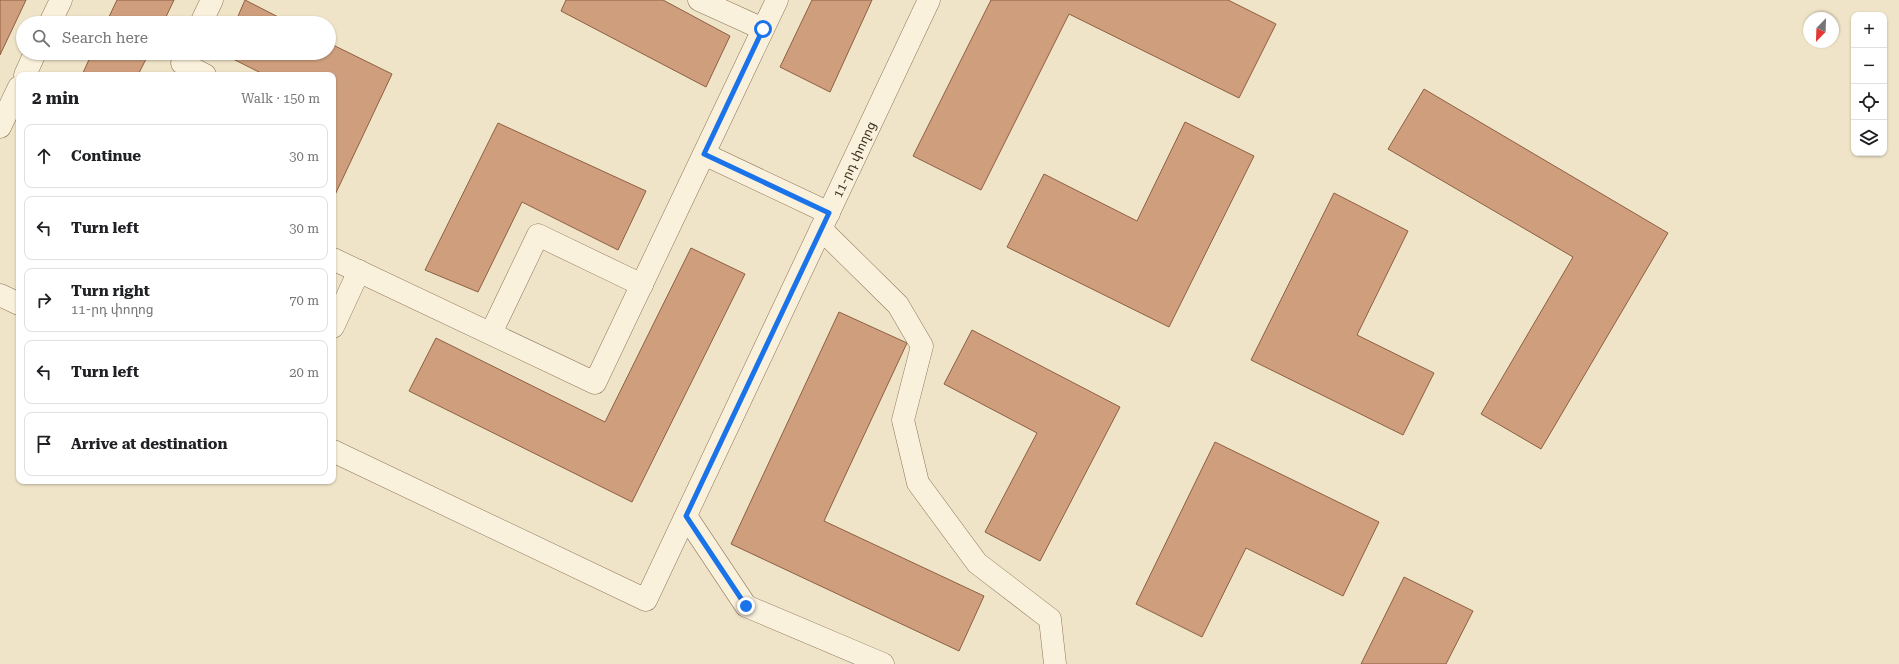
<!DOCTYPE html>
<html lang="en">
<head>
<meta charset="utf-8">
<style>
  body { margin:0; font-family:"Roboto Serif","Noto Sans Armenian",serif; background:#f6f6f6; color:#202124 }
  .controls { position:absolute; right:12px; top:12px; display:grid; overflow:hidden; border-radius:8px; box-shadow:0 1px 3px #0004 }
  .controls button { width:36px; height:36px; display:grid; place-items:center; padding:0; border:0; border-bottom:1px solid #e0e0e0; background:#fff; color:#202124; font:20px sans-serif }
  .compass { position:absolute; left:1803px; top:12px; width:36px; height:36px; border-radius:50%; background:#fff; box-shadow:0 1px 3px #0004; rotate:203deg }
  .stop { position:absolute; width:12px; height:12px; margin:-9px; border:3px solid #1a73e8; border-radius:50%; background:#fff }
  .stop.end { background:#1a73e8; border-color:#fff; box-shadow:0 1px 4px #0008 }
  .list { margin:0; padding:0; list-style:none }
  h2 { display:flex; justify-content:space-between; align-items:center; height:52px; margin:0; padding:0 16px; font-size:17px }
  h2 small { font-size:13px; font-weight:400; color:#757577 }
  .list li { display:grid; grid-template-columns:26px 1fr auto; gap:12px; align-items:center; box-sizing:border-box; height:64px; margin:0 8px 8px; padding:0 8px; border:1px solid #e0e0e0; border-radius:8px }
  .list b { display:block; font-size:15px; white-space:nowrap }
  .list p { margin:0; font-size:13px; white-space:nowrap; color:#757577 }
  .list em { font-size:13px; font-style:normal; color:#757577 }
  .icon { flex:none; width:22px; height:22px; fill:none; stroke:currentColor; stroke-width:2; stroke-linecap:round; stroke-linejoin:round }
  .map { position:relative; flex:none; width:1899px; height:664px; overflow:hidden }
  .search { position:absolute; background:#fff; box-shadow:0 1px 3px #0004; left:16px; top:16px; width:320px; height:44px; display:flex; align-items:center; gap:10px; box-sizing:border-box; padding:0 14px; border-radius:22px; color:#757577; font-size:15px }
  .panel { position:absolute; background:#fff; box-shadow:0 1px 3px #0004; left:16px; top:72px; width:320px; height:412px; border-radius:8px }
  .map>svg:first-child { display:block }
</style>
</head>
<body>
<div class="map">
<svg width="1899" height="664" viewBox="0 0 1899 664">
  <rect width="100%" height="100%" fill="#f0e4c8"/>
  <path fill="#cf9f7d" stroke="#8d5f41" d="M0,0H26L0,55Z
    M117,0H174L163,23H106Z
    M245,0L290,23H235Z
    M566,0H663L730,36L706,87L561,11Z
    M812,0H872L830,92L780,67Z
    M991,0H1228L1276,24L1239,98L1069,14L981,190L913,156Z
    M329,43L392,74L333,199V75H265L221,53H329Z
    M92,53H149L138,75H82Z
    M1424,89L1668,233L1541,449L1481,414L1573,257L1388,149Z
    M1185,122L1254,156L1169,327L1007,247L1044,174L1137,221Z
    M498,123L646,191L618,250L522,202L478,292L425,270Z
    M1334,193L1408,231L1357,335L1434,373L1403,435L1251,360Z
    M691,248L745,274L632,502L409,391L436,338L605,422Z
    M839,312L907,343L824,521L984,596L959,651L731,544Z
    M972,330L1120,407L1040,561L985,532L1037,433L944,384Z
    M1215,442L1379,522L1343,596L1246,548L1202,637L1136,604Z
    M1404,577L1473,611L1446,664H1361Z"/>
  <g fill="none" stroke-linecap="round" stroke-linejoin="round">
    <g stroke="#8d765c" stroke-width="23">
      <g id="minor">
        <path d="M699,0L763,29"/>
        <path d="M50,23L61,0"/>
        <path d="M201,23L212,0"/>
        <path d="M182,63L205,75"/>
        <path d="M25,75L35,53"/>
        <path d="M0,127L19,87"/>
        <path d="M704,154L829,213"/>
        <path d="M821,229L898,305L922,346L903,420L918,483L977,563L1050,619L1055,664"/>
        <path d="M333,259L595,383L777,0"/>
        <path d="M0,295L19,304"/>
        <path d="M333,327L359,271"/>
        <path d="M491,333L538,235L642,285"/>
        <path id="s1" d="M333,451L646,600L929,0"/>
        <path d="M686,516L746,606L883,664"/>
      </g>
    </g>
    <use href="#minor" stroke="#faf1dc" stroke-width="22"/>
  </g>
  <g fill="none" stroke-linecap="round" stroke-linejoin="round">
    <path stroke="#1a73e8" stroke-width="5" d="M746,606L686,516L829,213L704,154L763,29"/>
  </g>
  <g text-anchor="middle" stroke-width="4" stroke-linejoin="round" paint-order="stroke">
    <g font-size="13" fill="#3d2e20" stroke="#f7eed8">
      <text dy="5" stroke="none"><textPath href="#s1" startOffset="834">11-րդ փողոց</textPath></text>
    </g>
  </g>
</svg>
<div class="controls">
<button>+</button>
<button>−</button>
<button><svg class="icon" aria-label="locate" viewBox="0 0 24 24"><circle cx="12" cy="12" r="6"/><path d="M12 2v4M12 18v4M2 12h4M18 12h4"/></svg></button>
<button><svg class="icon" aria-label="layers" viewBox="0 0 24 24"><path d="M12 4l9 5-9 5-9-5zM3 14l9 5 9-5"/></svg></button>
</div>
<svg class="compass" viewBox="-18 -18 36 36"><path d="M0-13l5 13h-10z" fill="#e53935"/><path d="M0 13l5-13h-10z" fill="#757577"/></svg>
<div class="stop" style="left:763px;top:29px"></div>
<div class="stop end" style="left:746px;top:606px"></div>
<div class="search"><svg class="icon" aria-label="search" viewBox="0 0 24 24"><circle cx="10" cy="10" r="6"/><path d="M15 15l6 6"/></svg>Search here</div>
<section class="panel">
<h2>2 min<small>Walk · 150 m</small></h2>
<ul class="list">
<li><svg class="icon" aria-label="ahead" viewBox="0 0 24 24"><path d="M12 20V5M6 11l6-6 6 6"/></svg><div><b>Continue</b></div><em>30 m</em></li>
<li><svg class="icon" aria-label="left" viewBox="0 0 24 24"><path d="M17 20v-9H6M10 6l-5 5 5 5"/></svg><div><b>Turn left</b></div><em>30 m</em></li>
<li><svg class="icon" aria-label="right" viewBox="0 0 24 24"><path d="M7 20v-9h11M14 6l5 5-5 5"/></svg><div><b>Turn right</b><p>11-րդ փողոց</p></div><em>70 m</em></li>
<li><svg class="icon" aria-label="left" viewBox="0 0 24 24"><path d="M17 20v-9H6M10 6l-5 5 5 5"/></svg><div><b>Turn left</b></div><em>20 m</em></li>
<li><svg class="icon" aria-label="arrive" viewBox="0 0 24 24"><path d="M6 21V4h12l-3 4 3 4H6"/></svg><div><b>Arrive at destination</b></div></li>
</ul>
</section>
</div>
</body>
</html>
